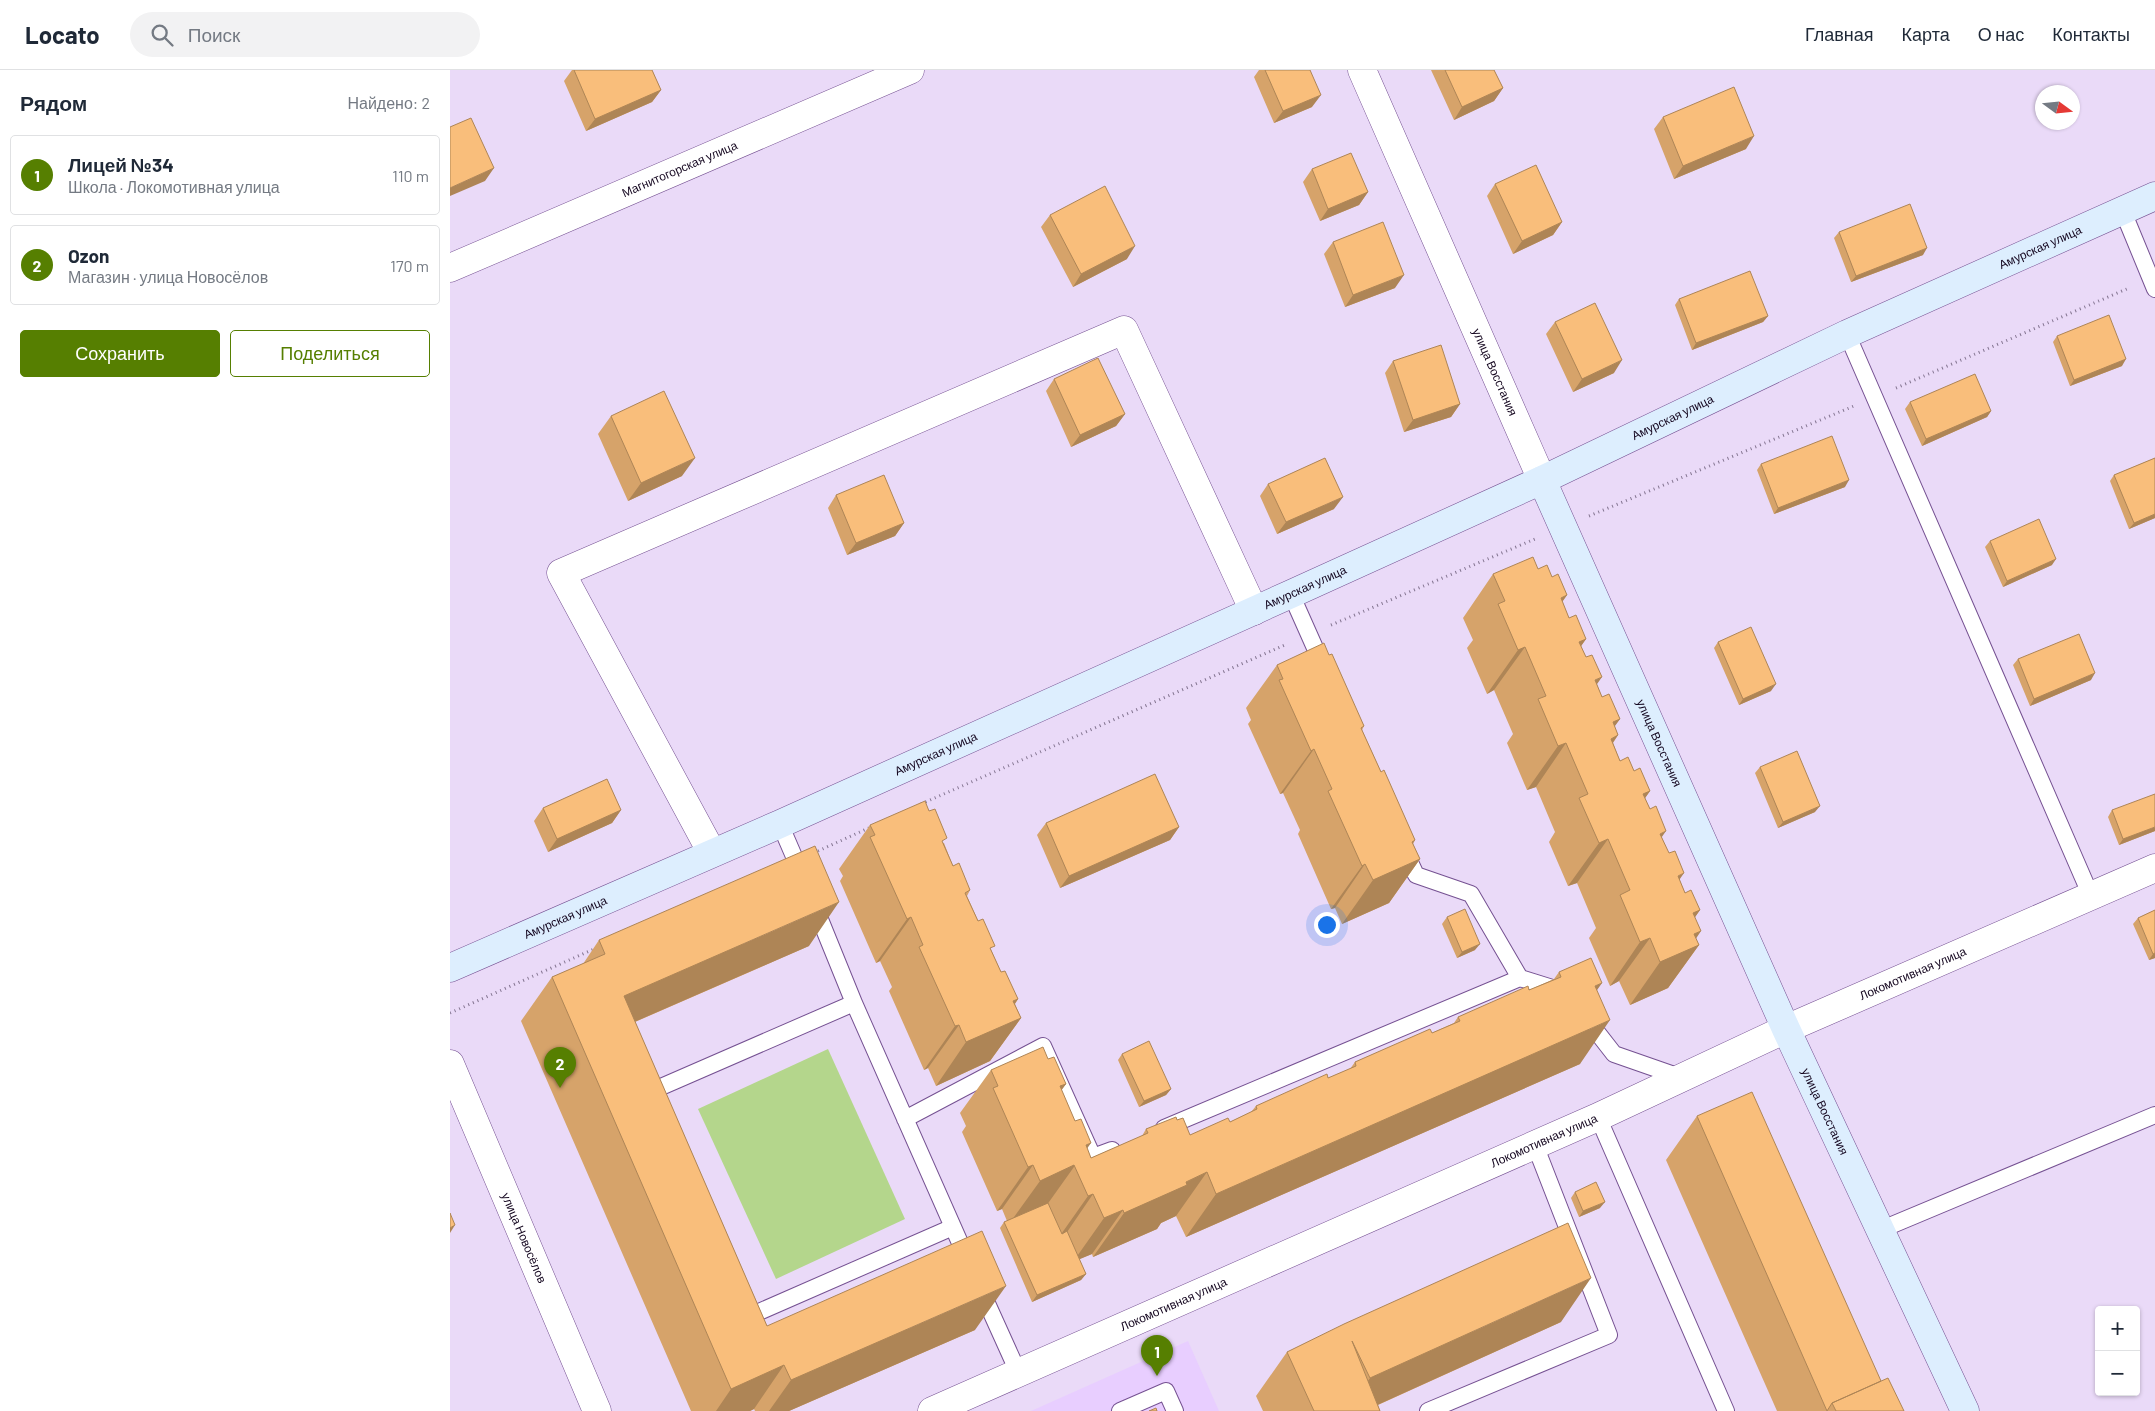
<!DOCTYPE html>
<html lang="ru">
<head>
<meta charset="utf-8">
<style>
  body { margin:0; font-family:Barlow,sans-serif; background:#f2f2f3; color:#1f2937 }
  .controls { position:absolute; right:15px; bottom:15px; display:grid; overflow:hidden; border-radius:5px; box-shadow:0 1px 4px #0004 }
  .controls button { width:45px; height:45px; display:grid; place-items:center; padding:0; border:0; border-bottom:1px solid #e0e1e3; background:#fff; color:#1f2937; font:25px sans-serif }
  .compass { position:absolute; left:1585px; top:15px; width:45px; height:45px; border-radius:50%; background:#fff; box-shadow:0 1px 4px #0004; rotate:105deg }
  .you { position:absolute; left:876px; top:854px; width:18px; height:18px; margin:-12px; border:4px solid #fff; border-radius:50%; background:#1a73e8; box-shadow:0 0 0 8px #1a73e833 }
  .badge { display:grid; place-items:center; width:32px; height:32px; border-radius:50%; background:#567f01; color:#fff; font-size:16px; font-weight:700 }
  .pin { position:absolute; translate:-50% -41px; filter:drop-shadow(0 1px 2px #0008) }
  .pin::after { content:''; position:absolute; top:26px; width:18px; height:15px; background:inherit; clip-path:polygon(0 0,100% 0,50% 100%) }
  .list { margin:0; padding:0; list-style:none }
  h2 { display:flex; justify-content:space-between; align-items:center; height:65px; margin:0; padding:0 20px; font-size:21px }
  h2 small { font-size:16px; font-weight:400; color:#747a83 }
  .list li { display:grid; grid-template-columns:32px 1fr auto; gap:15px; align-items:center; box-sizing:border-box; height:80px; margin:0 10px 10px; padding:0 10px; border:1px solid #e0e1e3; border-radius:5px }
  .list b { display:block; font-size:19px; white-space:nowrap }
  .list p { margin:0; font-size:16px; white-space:nowrap; color:#747a83 }
  .list em { font-size:16px; font-style:normal; color:#747a83 }
  .actions { display:flex; gap:10px; padding:15px 20px }
  .actions a { flex:1; padding:11px 0; border:1px solid #567f01; border-radius:5px; text-align:center; font-size:18px; color:#567f01 }
  .actions .main { background:#567f01; color:#fff }
  .icon { flex:none; width:28px; height:28px; fill:none; stroke:currentColor; stroke-width:2; stroke-linecap:round; stroke-linejoin:round }
  .map { position:relative; flex:none; width:1705px; height:1341px; overflow:hidden }
  header { display:flex; align-items:center; gap:30px; box-sizing:border-box; height:70px; padding:0 25px; background:#fff; border-bottom:1px solid #e0e1e3 }
  header strong { font-size:24px }
  nav { display:flex; gap:28px; margin-inline-start:auto; font-size:18px }
  .search { width:350px; height:45px; background:#f2f2f3; display:flex; align-items:center; gap:12px; box-sizing:border-box; padding:0 18px; border-radius:28px; color:#747a83; font-size:19px }
  main { display:flex }
  aside { flex:1; background:#fff }
  .map>svg:first-child { display:block }
</style>
</head>
<body>
<header>
<strong>Locato</strong>
<div class="search"><svg class="icon" aria-label="search" viewBox="0 0 24 24"><circle cx="10" cy="10" r="6"/><path d="M15 15l6 6"/></svg>Поиск</div>
<nav><a>Главная</a><a>Карта</a><a>О нас</a><a>Контакты</a></nav>
</header>
<main>
<aside>
<h2>Рядом<small>Найдено: 2</small></h2>
<ul class="list">
<li><span class="badge">1</span><div><b>Лицей №34</b><p>Школа · Локомотивная улица</p></div><em>110 m</em></li>
<li><span class="badge">2</span><div><b>Ozon</b><p>Магазин · улица Новосёлов</p></div><em>170 m</em></li>
</ul>
<div class="actions"><a class="main">Сохранить</a><a>Поделиться</a></div>
</aside>
<div class="map">
<svg width="1705" height="1341" viewBox="0 0 1705 1341">
  <rect width="100%" height="100%" fill="#eadaf8"/>
  <path fill="#e8ceff" d="M738,1271L769,1341H581Z"/>
  <path fill="#b4d68c" d="M378,979L455,1149L326,1209L248,1039Z"/>
  <g fill="none" stroke-linecap="round" stroke-linejoin="round">
    <g stroke="#755192" stroke-width="18">
      <path id="lane" d="M1672,139L1705,219
        M1397,264L1641,826
        M841,524L873,596
        M330,754L352,805
        M954,779L966,805L1021,824L1070,908L1112,921
        M365,837L404,933L518,1191
        M1136,948L1164,984L1230,1007
        M209,1032L204,1020L404,933
        M1148,1047L1276,1341
        M455,1049L593,976L643,1087L662,1080
        M714,1058L1070,908
        M1430,1160L1705,1045
        M531,1220L568,1302
        M297,1233L302,1245L503,1157
        M670,1341L716,1321L725,1341
        M978,1341L1159,1265L1085,1075"/>
    </g>
    <g stroke="#755192" stroke-width="29">
      <g id="street">
        <path id="s1" d="M912,0L1092,410"/>
        <path id="s2" d="M0,198L460,0"/>
        <path d="M262,783L111,503L674,260L804,541"/>
        <path id="s3" d="M0,994L147,1341"/>
        <path id="s4" d="M482,1341L1148,1047L1336,959L1705,798"/>
      </g>
    </g>
    <g stroke="#755192" stroke-width="29">
      <g id="secondary">
        <path id="s5" d="M1092,410L1336,959L1515,1341"/>
        <path id="s6" d="M0,898L330,754L841,524L1092,410L1397,264L1705,126"/>
      </g>
    </g>
    <path stroke="#847591" stroke-width="3" stroke-dasharray="1 4" stroke-linecap="butt" d="M1446,318L1679,218
      M1139,446L1404,336
      M881,555L1085,469
      M471,734L837,574
      M368,781L421,757
      M0,943L144,879"/>
    <use href="#lane" stroke="#fff" stroke-width="16"/>
    <use href="#street" stroke="#fff" stroke-width="28"/>
    <use href="#secondary" stroke="#ddeefe" stroke-width="28"/>
  </g>
  <path fill="#d6a36a" d="M122,0H202L211,20L202,32L136,61L114,11Z
    M809,0H860L862,37L824,53L804,7Z
    M981,0H1044L1053,18L1044,31L1004,50Z
    M1213,47L1296,79L1224,109L1204,59Z
    M862,99L918,122L909,135L870,151L853,112Z
    M1045,114L1112,152L1103,165L1063,184L1037,126Z
    M600,145L677,189L623,217L591,157Z
    M1389,162L1473,185L1401,212L1384,168Z
    M883,172L945,218L895,237L874,184Z
    M1229,229L1318,246L1313,252L1242,280L1225,235Z
    M1105,252L1164,303L1123,322L1096,264Z
    M1607,266L1672,296L1620,316L1603,272Z
    M943,291L1010,334L1001,347L954,362L935,303Z
    M604,309L675,344L666,356L621,377L596,321Z
    M1460,332L1541,341L1537,347L1472,376L1455,339Z
    M161,346L232,406L178,431L148,364Z
    M1705,388V448L1679,459L1660,411L1664,405Z
    M1311,394L1395,417L1324,444L1307,400Z
    M818,414L884,439L827,464L810,426Z
    M386,425L454,453L445,466L397,485L378,438Z
    M1540,471L1602,495L1553,517L1535,477Z
    M1088,499L1102,507L1117,525L1112,532L1119,548L1136,569L1131,576L1152,627L1170,649L1164,656L1168,665L1163,673L1170,691L1184,701L1200,721L1195,728L1212,768L1235,823L1250,840L1245,847L1246,869L1249,875L1218,918L1180,935L1169,911L1160,916L1139,868L1146,858L1127,813L1118,816L1099,772L1105,762L1086,717L1077,720L1057,673L1063,664L1044,620L1037,624L1017,578L1023,570L1013,548L1043,504Z
    M1268,572L1321,621L1289,635L1264,578Z
    M879,585L914,656L912,660L931,702L965,770L963,774L970,789L939,833L892,854L885,838L881,839L848,764L850,760L833,723L830,724L798,654L801,650L796,638L827,595Z
    M1568,589L1641,610L1580,636L1563,595Z
    M1310,697L1365,742L1328,758L1305,703Z
    M93,738L171,740L162,753L98,782L84,751Z
    M1662,740L1705,761L1669,775L1658,747Z
    M596,753L729,757L720,770L610,818L587,765Z
    M420,755L494,773L503,796L520,820L517,826L551,902L568,929L565,934L571,948L540,991L486,1016L478,998L474,1000L439,921L442,917L430,891L426,893L390,811L393,806L389,799Z
    M1705,840V888L1699,890L1683,854L1688,848Z
    M997,847L1025,880L1007,888L992,854Z
    M149,870L359,876L185,952L317,1256L525,1260L339,1341H305L304,1339L300,1341H241L71,951L102,907L133,894Z
    M1109,902L1147,920L1130,994L736,1167L726,1146L711,1153L707,1159L643,1187L642,1184L629,1189L636,1204L631,1210L582,1232L550,1158L554,1152L557,1151L552,1139L547,1141L512,1062L516,1056L510,1043L541,1000L598,989L616,1014L611,1020L641,1088L692,1066L696,1059L727,1050L740,1065L780,1052L801,1042L806,1036L878,1008L900,999L905,992L982,963L1004,953L1008,947L1079,920L1104,909Z
    M672,984L721,1019L716,1025L689,1037L668,990Z
    M1247,1046L1431,1311L1454,1341H1327L1216,1090Z
    M1125,1122L1150,1138L1129,1147L1121,1128Z
    M1111,1252L928,1335L930,1341H813L806,1326L837,1282Z"/>
  <path fill="#ae8556" d="M1053,18L1044,31L1004,50L1012,37Z
    M211,20L202,32L136,61L145,49Z
    M871,25L862,37L824,53L833,41Z
    M1304,66L1296,79L1224,109L1233,96Z
    M44,98L35,111L0,126V118Z
    M918,122L909,135L870,151L878,139Z
    M1112,152L1103,165L1063,184L1072,171Z
    M685,176L677,189L623,217L631,204Z
    M1477,178L1473,185L1401,212L1406,206Z
    M954,205L945,218L895,237L903,225Z
    M1318,246L1313,252L1242,280L1246,273Z
    M1676,289L1672,296L1620,316L1624,310Z
    M1172,290L1164,303L1123,322L1132,309Z
    M1010,334L1001,347L954,362L963,350Z
    M1541,341L1537,347L1472,376L1476,369Z
    M675,344L666,356L621,377L630,365Z
    M245,388L232,406L178,431L191,413Z
    M1399,410L1395,417L1324,444L1328,438Z
    M893,427L884,439L827,464L836,452Z
    M1705,444V448L1679,459L1684,453Z
    M454,453L445,466L397,485L406,473Z
    M1606,489L1602,495L1553,517L1557,511Z
    M1117,525L1087,568L1111,528Z
    M1136,569L1105,613L1129,572Z
    M1075,577L1044,620L1037,624L1068,580Z
    M1645,603L1641,610L1580,636L1584,629Z
    M1152,607L1121,651L1145,610Z
    M1326,614L1321,621L1289,635L1293,629Z
    M1170,649L1139,692L1163,652Z
    M1168,665L1138,709L1161,669Z
    M1116,673L1086,717L1077,720L1108,676Z
    M864,679L833,723L830,724L861,681Z
    M1200,721L1169,765L1193,724Z
    M1370,736L1365,742L1328,758L1333,752Z
    M171,740L162,753L98,782L107,769Z
    M729,757L720,770L610,818L619,806Z
    M1705,757V761L1669,775L1673,769Z
    M1216,761L1186,804L1210,764Z
    M1158,769L1127,813L1118,816L1149,773Z
    M965,770L943,801L970,789L939,833L892,854L923,810L962,772Z
    M915,794L885,838L881,839L912,796Z
    M1234,803L1204,847L1228,806Z
    M389,832L359,876L143,970L174,926Z
    M1250,840L1219,884L1243,843Z
    M461,847L430,891L426,893L457,849Z
    M1251,861L1239,879L1249,875L1218,918L1180,935L1210,892L1244,864Z
    M1200,868L1169,911L1160,916L1190,872Z
    M1030,874L1025,880L1007,888L1012,882Z
    M1705,883V888L1699,890L1703,884Z
    M1152,913L1121,957L1145,916Z
    M568,929L548,958L571,948L540,991L486,1016L516,972L563,931Z
    M1160,950L1130,994L736,1167L766,1124Z
    M509,955L478,998L474,1000L505,956Z
    M616,1014L585,1057L610,1016Z
    M721,1019L716,1025L689,1037L694,1031Z
    M641,1073L594,1139L559,1154L590,1111L636,1075Z
    M583,1095L552,1139L547,1141L578,1097Z
    M757,1102L726,1146L711,1153L707,1159L643,1187L674,1143Z
    M643,1124L613,1168L607,1170L638,1126Z
    M1155,1132L1150,1138L1129,1147L1133,1141Z
    M673,1140L642,1184L623,1192L654,1148Z
    M5,1155L0,1163V1158Z
    M636,1204L631,1210L582,1232L587,1225Z
    M1141,1208L1111,1252L914,1341H897L920,1308Z
    M556,1216L525,1260L339,1341H319L341,1310Z
    M334,1295L304,1339L300,1341H266L281,1319Z"/>
  <path fill="#f9be7b" stroke="#ae8556" d="M124,0H202L211,20L145,49Z
    M815,0H860L871,25L833,41Z
    M995,0H1044L1053,18L1012,37Z
    M1284,17L1304,66L1233,96L1213,47Z
    M21,48L44,98L0,118V57Z
    M901,83L918,122L878,139L862,99Z
    M1086,95L1112,152L1072,171L1045,114Z
    M655,116L685,176L631,204L600,145Z
    M1460,134L1477,178L1406,206L1389,162Z
    M933,152L954,205L903,225L883,172Z
    M1300,201L1318,246L1246,273L1229,229Z
    M1145,233L1172,290L1132,309L1105,252Z
    M1659,245L1676,289L1624,310L1607,266Z
    M991,275L1010,334L963,350L943,291Z
    M648,288L675,344L630,365L604,309Z
    M1525,304L1541,341L1476,369L1460,332Z
    M214,321L245,388L191,413L161,346Z
    M1382,366L1399,410L1328,438L1311,394Z
    M875,388L893,427L836,452L818,414Z
    M1705,388V444L1684,453L1664,405Z
    M434,405L454,453L406,473L386,425Z
    M1589,449L1606,489L1557,511L1540,471Z
    M1083,487L1088,499L1097,495L1102,507L1108,504L1117,525L1111,528L1119,548L1126,545L1136,569L1129,572L1136,587L1142,585L1152,607L1145,610L1152,627L1159,624L1170,649L1163,652L1168,665L1161,669L1170,691L1178,687L1184,701L1190,698L1200,721L1193,724L1200,739L1206,736L1216,761L1210,764L1219,783L1225,781L1234,803L1228,806L1235,823L1241,820L1250,840L1243,843L1251,861L1244,864L1249,875L1210,892L1200,868L1190,872L1170,825L1180,820L1158,769L1149,773L1129,728L1138,724L1116,673L1108,676L1088,629L1096,626L1075,577L1068,580L1048,534L1055,531L1043,504Z
    M1301,557L1326,614L1293,629L1268,572Z
    M1629,564L1645,603L1584,629L1568,589Z
    M874,573L879,585L882,584L914,656L911,658L931,702L934,700L965,770L962,772L970,789L923,810L915,794L912,796L878,721L882,719L864,679L861,681L829,610L833,609L827,595Z
    M1347,681L1370,736L1333,752L1310,697Z
    M705,704L729,757L619,806L596,753Z
    M157,709L171,740L107,769L93,738Z
    M1705,724V757L1673,769L1662,740Z
    M475,731L479,741L485,739L497,768L492,771L503,796L509,793L520,820L515,823L528,851L533,849L545,876L540,878L551,902L555,901L568,929L563,931L571,948L516,972L509,955L505,956L469,877L473,875L461,847L457,849L420,767L425,765L420,755Z
    M365,776L389,832L174,926L317,1256L532,1161L556,1216L341,1310L334,1295L281,1319L102,907L155,884L149,870Z
    M1015,839L1030,874L1012,882L997,847Z
    M1705,840V883L1703,884L1688,848Z
    M1141,888L1152,913L1145,916L1160,950L766,1124L757,1102L736,1112L737,1115L674,1143L673,1140L654,1148L643,1124L638,1126L624,1095L590,1111L583,1095L578,1097L543,1018L548,1016L541,1000L593,977L598,989L604,987L616,1014L610,1016L625,1051L631,1049L641,1073L636,1075L641,1088L698,1063L696,1059L726,1047L727,1050L733,1048L740,1065L778,1048L780,1052L807,1039L806,1036L877,1004L878,1008L906,996L905,992L980,959L982,963L1010,951L1008,947L1078,916L1079,920L1111,907L1109,902Z
    M699,971L721,1019L694,1031L672,984Z
    M1302,1022L1431,1311L1382,1333L1377,1341L1247,1046Z
    M1146,1112L1155,1132L1133,1141L1125,1122Z
    M598,1133L612,1164L617,1161L636,1204L587,1225L554,1152Z
    M0,1143L5,1155L0,1158Z
    M1118,1153L1141,1208L920,1308L902,1271L930,1341H864L837,1282L894,1254Z
    M1438,1308L1454,1341H1386L1382,1333Z
    M706,1338L707,1341H699Z"/>
  <g text-anchor="middle" stroke-width="4" stroke-linejoin="round" paint-order="stroke">
    <g font-size="12" fill="#14061f" stroke="#f3ebfa">
      <text dy="4" stroke="none"><textPath href="#s2" startOffset="250">Магнитогорская улица</textPath></text>
      <text dy="4" stroke="none"><textPath href="#s6" startOffset="1746">Амурская улица</textPath></text>
      <text dy="4" stroke="none"><textPath href="#s1" startOffset="330">улица Восстания</textPath></text>
      <text dy="4" stroke="none"><textPath href="#s6" startOffset="1341">Амурская улица</textPath></text>
      <text dy="4" stroke="none"><textPath href="#s6" startOffset="936">Амурская улица</textPath></text>
      <text dy="4" stroke="none"><textPath href="#s5" startOffset="288">улица Восстания</textPath></text>
      <text dy="4" stroke="none"><textPath href="#s6" startOffset="531">Амурская улица</textPath></text>
      <text dy="4" stroke="none"><textPath href="#s6" startOffset="126">Амурская улица</textPath></text>
      <text dy="4" stroke="none"><textPath href="#s4" startOffset="1074">Локомотивная улица</textPath></text>
      <text dy="4" stroke="none"><textPath href="#s5" startOffset="692">улица Восстания</textPath></text>
      <text dy="4" stroke="none"><textPath href="#s4" startOffset="669">Локомотивная улица</textPath></text>
      <text dy="4" stroke="none"><textPath href="#s3" startOffset="189">улица Новосёлов</textPath></text>
      <text dy="4" stroke="none"><textPath href="#s4" startOffset="264">Локомотивная улица</textPath></text>
    </g>
  </g>
</svg>
<div class="controls">
<button>+</button>
<button>−</button>
</div>
<svg class="compass" viewBox="-18 -18 36 36"><path d="M0-13l5 13h-10z" fill="#e53935"/><path d="M0 13l5-13h-10z" fill="#747a83"/></svg>
<div class="you"></div>
<div class="pin badge" style="left:707px;top:1306px">1</div>
<div class="pin badge" style="left:110px;top:1018px">2</div>
</div>
</main>
</body>
</html>
